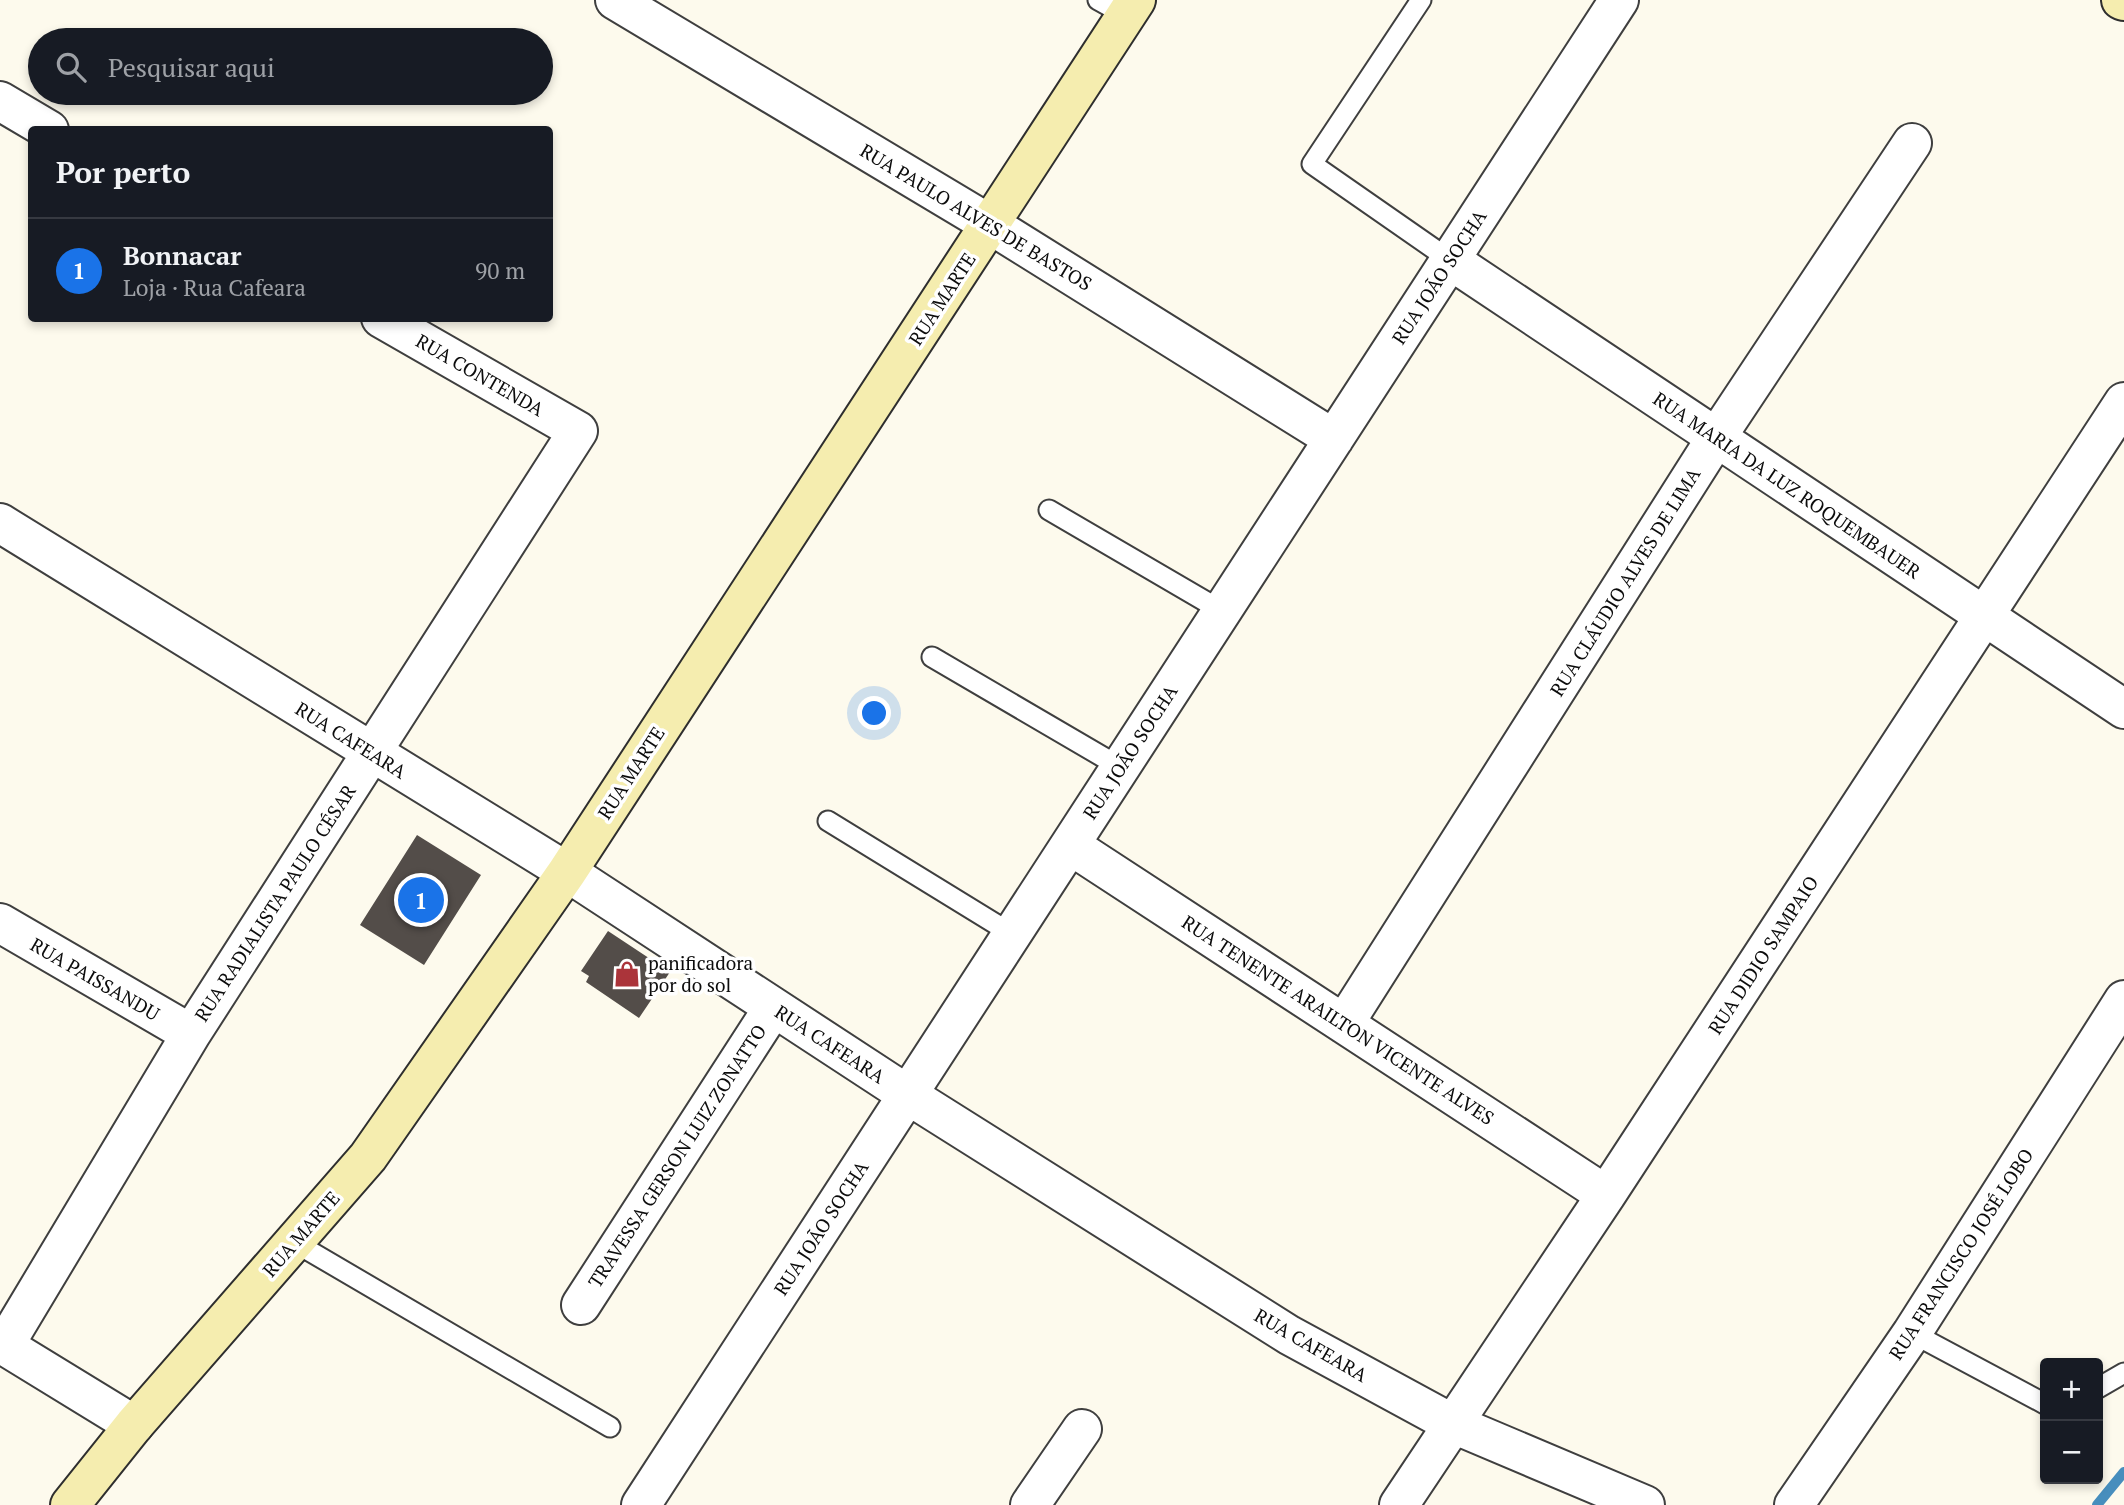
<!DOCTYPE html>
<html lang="pt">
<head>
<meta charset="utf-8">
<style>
  body { margin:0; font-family:"PT Serif",serif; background:#20242c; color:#f1f3f6 }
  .controls { position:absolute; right:21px; bottom:21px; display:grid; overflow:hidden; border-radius:7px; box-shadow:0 4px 10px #0003 }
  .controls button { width:63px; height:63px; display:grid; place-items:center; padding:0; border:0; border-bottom:2px solid #363941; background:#171b24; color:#f1f3f6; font:35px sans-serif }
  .you { position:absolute; left:875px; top:714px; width:24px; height:24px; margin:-18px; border:5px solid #fff; border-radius:50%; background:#1a73e8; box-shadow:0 0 0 10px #1a73e833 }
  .badge { display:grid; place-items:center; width:46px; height:46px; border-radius:50%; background:#1a73e8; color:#fff; font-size:23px; font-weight:700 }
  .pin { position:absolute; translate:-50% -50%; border:4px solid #fff; box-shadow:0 2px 7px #0006 }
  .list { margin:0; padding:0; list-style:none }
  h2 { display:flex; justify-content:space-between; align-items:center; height:91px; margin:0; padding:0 28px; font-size:30px }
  h2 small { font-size:23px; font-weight:400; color:#9ea1a6 }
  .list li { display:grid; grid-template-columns:46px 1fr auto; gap:21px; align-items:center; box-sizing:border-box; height:105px; padding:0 28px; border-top:2px solid #363941 }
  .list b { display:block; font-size:26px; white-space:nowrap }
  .list p { margin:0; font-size:23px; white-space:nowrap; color:#9ea1a6 }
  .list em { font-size:23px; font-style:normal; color:#9ea1a6 }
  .icon { flex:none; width:38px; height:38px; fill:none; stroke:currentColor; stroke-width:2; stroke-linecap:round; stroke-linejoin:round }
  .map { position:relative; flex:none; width:2124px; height:1505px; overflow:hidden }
  .search { position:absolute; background:#171b24; box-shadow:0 4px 10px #0003; left:28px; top:28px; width:525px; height:77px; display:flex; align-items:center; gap:18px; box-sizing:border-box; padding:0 24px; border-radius:38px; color:#9ea1a6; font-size:26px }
  .panel { position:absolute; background:#171b24; box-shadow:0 4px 10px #0003; left:28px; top:126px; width:525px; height:196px; border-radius:7px }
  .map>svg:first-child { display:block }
</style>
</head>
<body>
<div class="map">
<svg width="2124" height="1505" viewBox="0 0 2124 1505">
  <rect width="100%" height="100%" fill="#fdfaed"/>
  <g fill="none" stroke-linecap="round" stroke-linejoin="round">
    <path stroke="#478ebd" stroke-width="10" d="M2097,1505L2124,1472"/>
  </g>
  <path fill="#534d49" d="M417,835L481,875L424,965L360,925Z
    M608,931L670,972L639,1018L586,982L589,976L581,971Z"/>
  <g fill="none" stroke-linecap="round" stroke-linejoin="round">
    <g stroke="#3f3f3f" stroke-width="23">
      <path id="lane" d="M1098,0L1125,15
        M1421,0L1312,164L1450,260
        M1049,510L1222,611
        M932,657L1120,767
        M828,821L1012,934
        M294,1242L610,1427
        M1912,1333L2045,1404
        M2098,1388L2124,1373"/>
    </g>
    <g stroke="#3f3f3f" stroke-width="42">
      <path id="street" d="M615,0L991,225L1334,439
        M0,101L49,130
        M1450,260L2124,709
        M0,523L567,872L908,1095L1289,1335L1451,1423L1645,1505
        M1070,845L1606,1195
        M0,923L191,1034
        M1344,1024L1716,438L1912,143
        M581,1305L773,1008
        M0,1343L134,1425
        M4,1346L191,1034L578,431L381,318
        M641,1505L1619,0
        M1030,1505L1082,1429
        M1399,1505L1606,1195L2124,402
        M1794,1505L1912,1333L2124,1000"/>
    </g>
    <g stroke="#2e2e2e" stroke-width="42">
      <path id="secondary" d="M2121,0L2124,1
        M70,1505L134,1425L368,1157L567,872L1136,0"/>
    </g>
    <use href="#lane" stroke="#fff" stroke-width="19"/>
    <use href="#street" stroke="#fff" stroke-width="38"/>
    <use href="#secondary" stroke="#f5edaf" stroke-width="38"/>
  </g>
  <defs>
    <g id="shop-bare" transform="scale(2.1)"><path d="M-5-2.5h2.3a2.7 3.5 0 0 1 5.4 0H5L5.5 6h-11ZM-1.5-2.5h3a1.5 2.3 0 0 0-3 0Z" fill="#ab343a" stroke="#fff" stroke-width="2.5" paint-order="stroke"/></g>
  </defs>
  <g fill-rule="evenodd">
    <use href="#shop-bare" x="627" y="974"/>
  </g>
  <g text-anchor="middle" stroke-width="7" stroke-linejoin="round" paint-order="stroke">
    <g font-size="19" fill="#0c0c0c" stroke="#fff">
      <text transform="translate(976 217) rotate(31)" y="7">RUA PAULO ALVES DE BASTOS</text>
      <text transform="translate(1439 277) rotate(-57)" y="7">RUA JOÃO SOCHA</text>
      <text transform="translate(942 299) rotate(-57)" y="7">RUA MARTE</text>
      <text transform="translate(480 375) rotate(30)" y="7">RUA CONTENDA</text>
      <text transform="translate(1787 485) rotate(34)" y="7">RUA MARIA DA LUZ ROQUEMBAUER</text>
      <text transform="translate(1625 582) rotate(-58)" y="7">RUA CLÁUDIO ALVES DE LIMA</text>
      <text transform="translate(351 740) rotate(32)" y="7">RUA CAFEARA</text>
      <text transform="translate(1130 752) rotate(-57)" y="7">RUA JOÃO SOCHA</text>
      <text transform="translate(631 773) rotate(-57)" y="7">RUA MARTE</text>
      <text transform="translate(275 903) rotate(-57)" y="7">RUA RADIALISTA PAULO CÉSAR</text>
      <text transform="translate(1763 955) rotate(-57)" y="7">RUA DIDIO SAMPAIO</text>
      <text transform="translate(95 979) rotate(30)" y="7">RUA PAISSANDU</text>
      <text transform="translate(1338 1020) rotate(33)" y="7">RUA TENENTE ARAILTON VICENTE ALVES</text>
      <text transform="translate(830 1044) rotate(33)" y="7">RUA CAFEARA</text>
      <text transform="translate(677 1156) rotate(-57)" y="7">TRAVESSA GERSON LUIZ ZONATTO</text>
      <text transform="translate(821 1228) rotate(-57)" y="7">RUA JOÃO SOCHA</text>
      <text transform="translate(301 1234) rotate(-49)" y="7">RUA MARTE</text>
      <text transform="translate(1961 1254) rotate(-57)" y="7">RUA FRANCISCO JOSÉ LOBO</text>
      <text transform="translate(1311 1345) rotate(30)" y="7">RUA CAFEARA</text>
    </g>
    <g font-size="19" fill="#0c0c0c" stroke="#fff" text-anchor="start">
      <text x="648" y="970">panificadora<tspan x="648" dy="22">por do sol</tspan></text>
    </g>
  </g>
</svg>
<div class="controls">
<button>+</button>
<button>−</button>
</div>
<div class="you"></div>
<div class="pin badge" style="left:421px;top:900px">1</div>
<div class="search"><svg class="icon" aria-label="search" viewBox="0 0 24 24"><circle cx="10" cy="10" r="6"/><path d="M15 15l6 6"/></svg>Pesquisar aqui</div>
<section class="panel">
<h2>Por perto<small></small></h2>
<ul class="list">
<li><span class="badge">1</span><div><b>Bonnacar</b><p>Loja · Rua Cafeara</p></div><em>90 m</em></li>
</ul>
</section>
</div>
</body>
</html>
